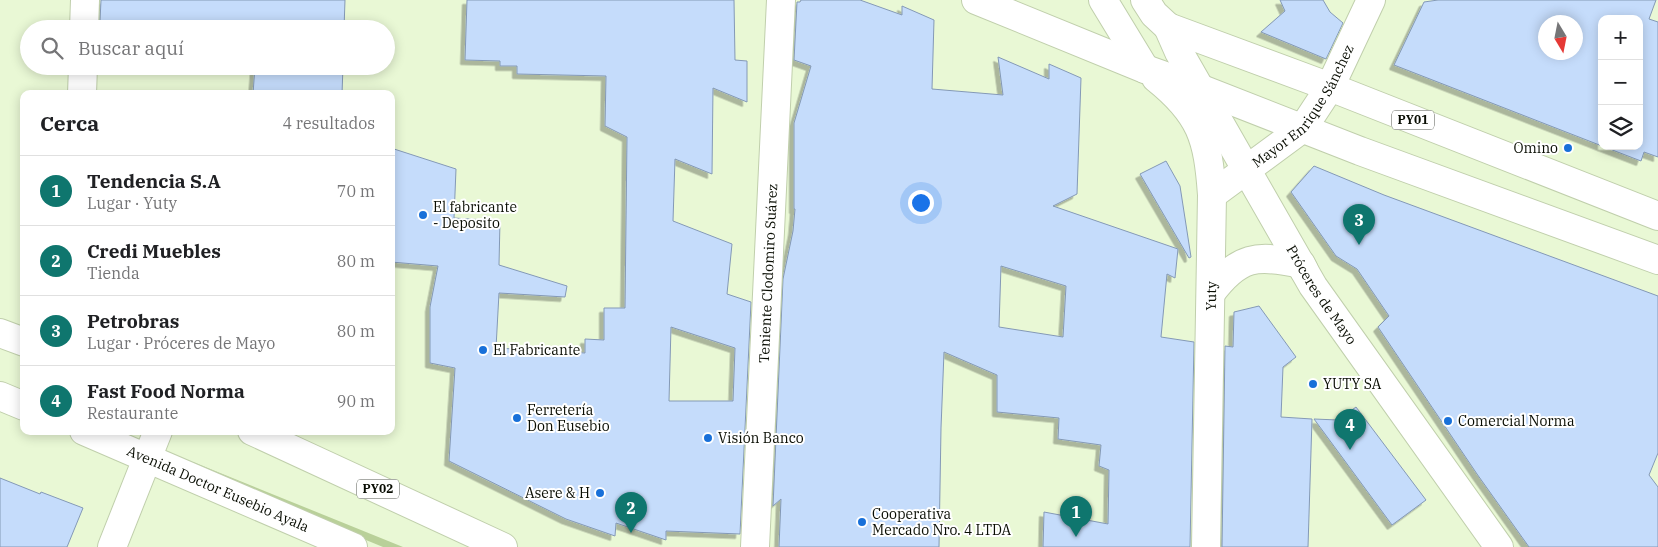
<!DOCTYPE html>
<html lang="es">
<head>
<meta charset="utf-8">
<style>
  body { margin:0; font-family:"IBM Plex Serif",serif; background:#f6f6f6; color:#202124 }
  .controls { position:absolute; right:15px; top:15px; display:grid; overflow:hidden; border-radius:10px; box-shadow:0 2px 12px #0003 }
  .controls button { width:45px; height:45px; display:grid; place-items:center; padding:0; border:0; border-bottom:1px solid #e0e0e0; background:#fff; color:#202124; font:25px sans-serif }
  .compass { position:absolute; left:1538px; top:15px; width:45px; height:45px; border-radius:50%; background:#fff; box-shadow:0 2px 12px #0003; rotate:170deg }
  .you { position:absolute; left:920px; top:202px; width:18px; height:18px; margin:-12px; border:4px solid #fff; border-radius:50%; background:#1a73e8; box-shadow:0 0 0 8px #1a73e833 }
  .badge { display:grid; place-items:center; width:32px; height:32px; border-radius:50%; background:#0f766e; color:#fff; font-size:16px; font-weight:700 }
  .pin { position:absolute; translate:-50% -41px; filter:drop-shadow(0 1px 2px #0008) }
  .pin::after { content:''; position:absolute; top:26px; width:18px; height:15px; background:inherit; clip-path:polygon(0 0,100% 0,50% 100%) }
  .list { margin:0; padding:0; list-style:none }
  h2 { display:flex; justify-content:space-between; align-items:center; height:65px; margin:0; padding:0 20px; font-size:21px }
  h2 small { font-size:16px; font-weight:400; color:#757577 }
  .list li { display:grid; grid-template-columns:32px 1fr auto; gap:15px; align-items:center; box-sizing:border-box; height:70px; padding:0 20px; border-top:1px solid #e0e0e0 }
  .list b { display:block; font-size:19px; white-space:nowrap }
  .list p { margin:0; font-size:16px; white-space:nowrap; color:#757577 }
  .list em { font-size:16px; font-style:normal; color:#757577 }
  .icon { flex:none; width:28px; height:28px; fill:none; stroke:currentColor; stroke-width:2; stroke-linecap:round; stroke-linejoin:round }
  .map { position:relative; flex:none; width:1658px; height:547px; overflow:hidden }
  .search { position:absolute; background:#fff; box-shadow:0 2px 12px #0003; left:20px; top:20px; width:375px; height:55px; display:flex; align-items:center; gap:12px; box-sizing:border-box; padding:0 18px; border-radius:28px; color:#757577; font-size:19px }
  .panel { position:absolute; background:#fff; box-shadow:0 2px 12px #0003; left:20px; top:90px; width:375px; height:345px; border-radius:10px }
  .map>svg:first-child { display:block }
</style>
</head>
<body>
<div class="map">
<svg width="1658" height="547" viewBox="0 0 1658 547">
  <defs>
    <filter id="shadow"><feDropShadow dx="-4.5" dy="4.5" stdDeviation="0" flood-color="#0004"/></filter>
  </defs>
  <rect width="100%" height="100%" fill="#e9f8d5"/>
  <path fill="#b9d099" d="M190,462H193L403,547H383L190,468Z"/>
  <path fill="#c5dcfb" stroke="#8499b6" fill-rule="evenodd" filter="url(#shadow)" d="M101,0H345L344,29H153V26L100,21Z
    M467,0H734L735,60L747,61V102L713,88L712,174L675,159L673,221L732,244L727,294L751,302L740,534L666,531V540L616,523L615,536L566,519L449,461L455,368L430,363V307L438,266L391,262V148L456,169L454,218L500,221L499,265L567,286L565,297L499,293L496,348L585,353V339L604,340V308H625L627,137L605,126L606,76L517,74V66H500V61L465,60ZM671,327L735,348L733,401H669Z
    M801,0H860L902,15V6L934,20L932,89L1003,95L998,57L1049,79V64L1081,78L1077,194L1053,206L1178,249L1175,278L1167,274L1161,337L1194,342L1190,547H1043L1044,512L1108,524L1109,470L1099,466L1101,445L1058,439L1059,418L997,412V375L944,352L941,428L939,547H779L781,499L773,506L783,279L793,231L795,209H794V123L811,66L794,60L797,2H800ZM1001,266L1066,286L1063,337L999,327Z
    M1280,0H1323L1330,12L1343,23L1326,59L1261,32L1285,11Z
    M1438,0H1656L1649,19L1658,22V157L1644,152L1641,161L1602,146H1639V19H1602V146L1394,65L1424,2ZM1546,22H1576V52H1546Z
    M255,66H343L342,94H253Z
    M1166,161L1180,186L1191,257L1189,258L1140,174Z
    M1314,166L1384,195L1658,296V453L1649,475L1658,487V547H1529L1477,474L1378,327L1389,316L1357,269L1336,256L1291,192Z
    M1259,306L1296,357L1283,367L1281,417L1312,419L1308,547H1222L1225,346L1233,347L1234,312Z
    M1356,407L1426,500L1392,525L1314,419L1338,420Z
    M0,478L40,494L41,492L83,508L67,547H0Z"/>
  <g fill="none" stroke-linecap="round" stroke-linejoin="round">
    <g stroke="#c0cfac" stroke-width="30">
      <g id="minor">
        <path id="s1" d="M1212,195L1303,128L1330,87L1371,0"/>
        <path d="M112,547L158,431"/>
        <path id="s2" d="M755,547L781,0"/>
      </g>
    </g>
    <g stroke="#c0cfac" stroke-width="30">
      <g id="major">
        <path d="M976,0L1145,69L1199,88L1360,151L1658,260"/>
        <path id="s3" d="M1168,27L1179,52L1313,286L1499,547"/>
        <path d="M1168,27L1330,87L1658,216"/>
        <path d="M84,29L85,0"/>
        <path d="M1156,78C1201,114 1208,138 1212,195L1206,547"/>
        <path d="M82,94L83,66"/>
        <path d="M1211,293C1239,256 1256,254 1301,264L1304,270"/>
      </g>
    </g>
    <g stroke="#c0cfac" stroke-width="30">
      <g id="highway">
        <path d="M1103,0L1145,69"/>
        <path d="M1145,0L1154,14L1168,27"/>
        <path d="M0,333L24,342"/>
        <path d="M0,396L24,406"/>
        <path id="s4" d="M84,431L353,547"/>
        <path d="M252,431L503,547"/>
      </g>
    </g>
    <use href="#minor" stroke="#fff" stroke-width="28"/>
    <use href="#major" stroke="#fff" stroke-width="28"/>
    <use href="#highway" stroke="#fff" stroke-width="28"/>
  </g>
  <g fill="#1870d9" stroke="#fff" stroke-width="2">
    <circle cx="1568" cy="148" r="5"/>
    <circle cx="423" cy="215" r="5"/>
    <circle cx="483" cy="350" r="5"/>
    <circle cx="1313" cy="384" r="5"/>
    <circle cx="517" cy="418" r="5"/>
    <circle cx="1448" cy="421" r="5"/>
    <circle cx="708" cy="438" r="5"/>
    <circle cx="600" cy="493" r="5"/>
    <circle cx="862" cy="522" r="5"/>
  </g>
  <g text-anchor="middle" stroke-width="4" stroke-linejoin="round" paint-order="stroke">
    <g fill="#fff" stroke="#53564f" stroke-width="1">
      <rect x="1392" y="110.5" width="42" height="19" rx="4"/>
      <rect x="357" y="479.5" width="42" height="19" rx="4"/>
    </g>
    <g font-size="12" font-weight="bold" fill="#090d03">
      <text x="1413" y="124">PY01</text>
      <text x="378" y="493">PY02</text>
    </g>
    <g font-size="14" fill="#090d03" stroke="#fff">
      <text dy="5" stroke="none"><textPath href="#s1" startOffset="130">Mayor Enrique Sánchez</textPath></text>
      <text dy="5" stroke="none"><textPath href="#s2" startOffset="274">Teniente Clodomiro Suárez</textPath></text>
      <text dy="5" stroke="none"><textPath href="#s3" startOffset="309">Próceres de Mayo</textPath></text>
      <text transform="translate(1211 296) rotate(-89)" y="5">Yuty</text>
      <text dy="5" stroke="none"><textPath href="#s4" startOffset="146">Avenida Doctor Eusebio Ayala</textPath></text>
    </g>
    <g font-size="14" fill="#090d03" stroke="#fff" text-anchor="start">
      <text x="1558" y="153" text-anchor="end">Omino</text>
      <text x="433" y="212">El fabricante<tspan x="433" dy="16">- Deposito</tspan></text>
      <text x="493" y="355">El Fabricante</text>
      <text x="1323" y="389">YUTY SA</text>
      <text x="527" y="415">Ferretería<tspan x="527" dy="16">Don Eusebio</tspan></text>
      <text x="1458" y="426">Comercial Norma</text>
      <text x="718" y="443">Visión Banco</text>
      <text x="590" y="498" text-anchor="end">Asere &amp; H</text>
      <text x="872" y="519">Cooperativa<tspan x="872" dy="16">Mercado Nro. 4 LTDA</tspan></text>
    </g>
  </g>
</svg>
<div class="controls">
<button>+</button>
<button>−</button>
<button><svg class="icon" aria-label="layers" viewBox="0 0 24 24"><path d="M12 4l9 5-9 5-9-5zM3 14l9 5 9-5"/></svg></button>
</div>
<svg class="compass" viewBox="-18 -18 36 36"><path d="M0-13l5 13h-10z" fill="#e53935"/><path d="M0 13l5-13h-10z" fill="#757577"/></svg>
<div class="you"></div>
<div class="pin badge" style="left:1076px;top:537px">1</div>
<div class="pin badge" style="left:631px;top:533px">2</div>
<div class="pin badge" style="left:1359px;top:245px">3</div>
<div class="pin badge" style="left:1350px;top:450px">4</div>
<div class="search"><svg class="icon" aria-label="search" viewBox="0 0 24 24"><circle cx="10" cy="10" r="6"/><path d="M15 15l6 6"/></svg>Buscar aquí</div>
<section class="panel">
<h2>Cerca<small>4 resultados</small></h2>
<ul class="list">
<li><span class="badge">1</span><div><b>Tendencia S.A</b><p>Lugar · Yuty</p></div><em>70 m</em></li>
<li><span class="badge">2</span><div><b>Credi Muebles</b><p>Tienda</p></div><em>80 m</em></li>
<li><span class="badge">3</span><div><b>Petrobras</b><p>Lugar · Próceres de Mayo</p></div><em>80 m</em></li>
<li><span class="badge">4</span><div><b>Fast Food Norma</b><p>Restaurante</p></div><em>90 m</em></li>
</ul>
</section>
</div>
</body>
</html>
